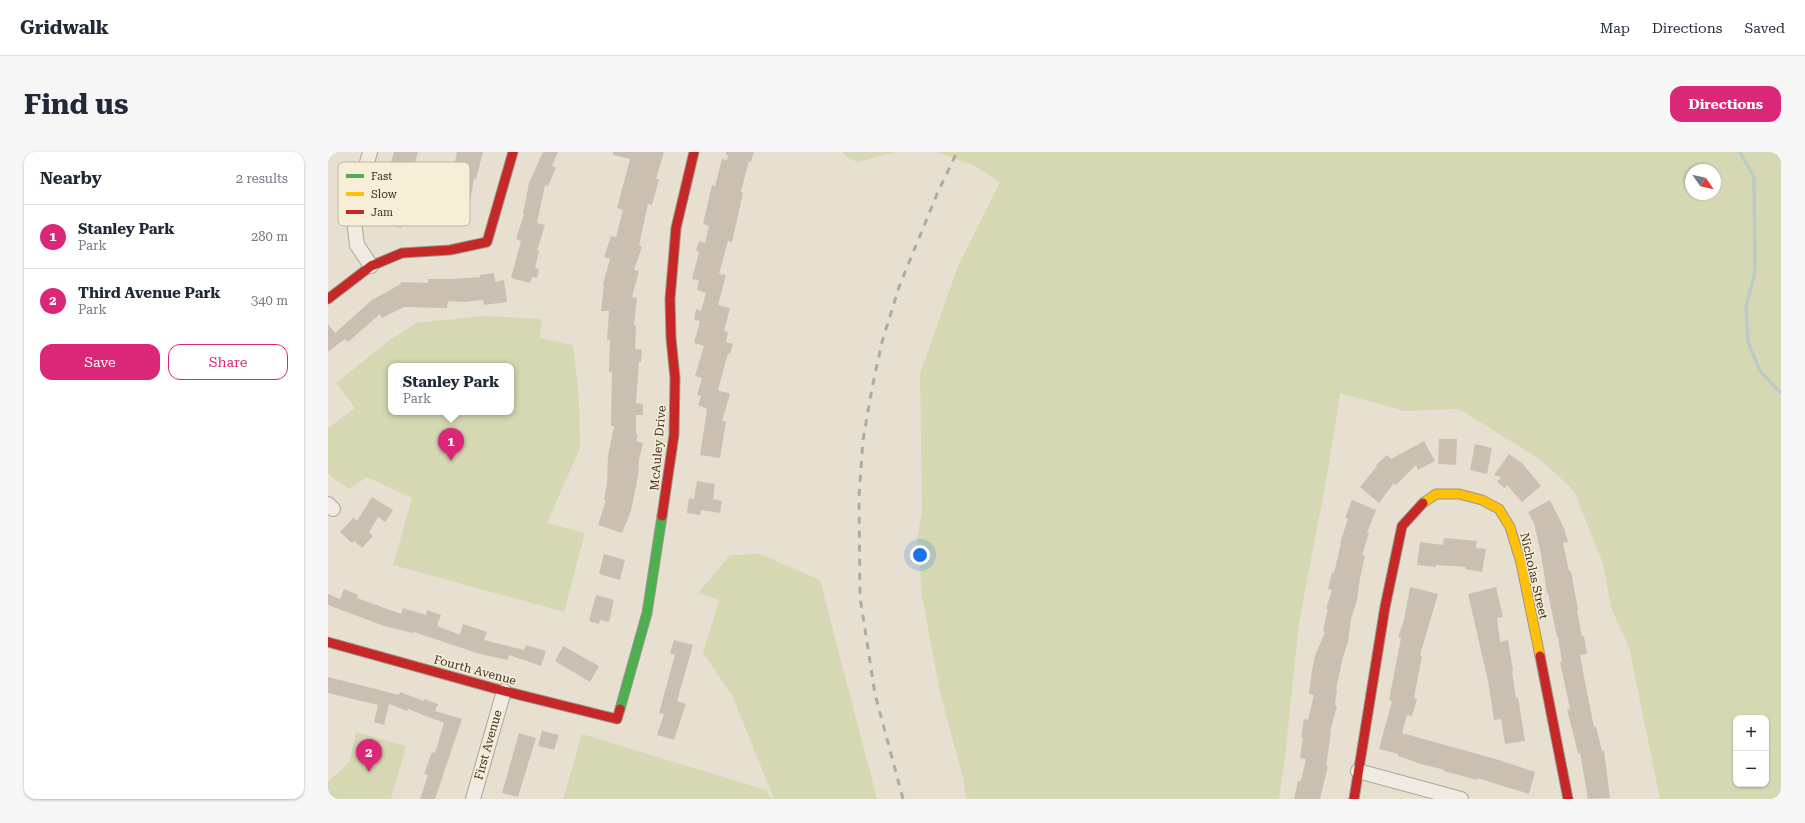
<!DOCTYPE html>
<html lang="en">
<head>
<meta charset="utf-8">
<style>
  body { margin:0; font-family:"Roboto Serif",serif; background:#f6f6f7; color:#1f2937 }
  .controls { position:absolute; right:12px; bottom:12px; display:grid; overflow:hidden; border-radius:8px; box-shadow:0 1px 3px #0004 }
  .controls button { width:36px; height:36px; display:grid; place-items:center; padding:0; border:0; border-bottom:1px solid #e0e1e3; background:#fff; color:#1f2937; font:20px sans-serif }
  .compass { position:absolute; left:1357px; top:12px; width:36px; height:36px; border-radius:50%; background:#fff; box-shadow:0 1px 3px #0004; rotate:124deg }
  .you { position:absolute; left:592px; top:403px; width:14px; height:14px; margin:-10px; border:3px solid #fff; border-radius:50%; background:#1a73e8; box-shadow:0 0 0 6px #1a73e833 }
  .badge { display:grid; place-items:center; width:26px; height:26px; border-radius:50%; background:#db2777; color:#fff; font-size:13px; font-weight:700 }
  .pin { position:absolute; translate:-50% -33px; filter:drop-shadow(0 1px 2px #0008) }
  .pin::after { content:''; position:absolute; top:21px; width:14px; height:12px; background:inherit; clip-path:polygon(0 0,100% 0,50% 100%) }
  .popup { position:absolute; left:60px; top:211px; width:126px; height:52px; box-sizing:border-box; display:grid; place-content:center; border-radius:8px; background:#fff; filter:drop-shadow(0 1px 3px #0005); font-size:13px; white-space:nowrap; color:#747a83 }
  .popup b { font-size:15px; color:#1f2937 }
  .popup::after { content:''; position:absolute; left:50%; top:100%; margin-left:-8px; border:8px solid transparent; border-top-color:#fff }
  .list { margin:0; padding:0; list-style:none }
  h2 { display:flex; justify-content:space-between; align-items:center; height:52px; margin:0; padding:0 16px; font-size:17px }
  h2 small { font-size:13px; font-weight:400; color:#747a83 }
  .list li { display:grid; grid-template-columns:26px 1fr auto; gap:12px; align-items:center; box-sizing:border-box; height:64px; padding:0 16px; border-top:1px solid #e0e1e3 }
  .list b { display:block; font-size:15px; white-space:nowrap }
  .list p { margin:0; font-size:13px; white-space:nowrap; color:#747a83 }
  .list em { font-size:13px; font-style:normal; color:#747a83 }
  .actions { display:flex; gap:8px; padding:12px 16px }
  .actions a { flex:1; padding:9px 0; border:1px solid #db2777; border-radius:12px; text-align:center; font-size:14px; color:#db2777 }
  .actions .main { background:#db2777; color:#fff }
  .map { position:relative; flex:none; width:1453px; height:647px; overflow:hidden; border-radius:12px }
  header { display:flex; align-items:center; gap:24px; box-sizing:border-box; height:56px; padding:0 20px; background:#fff; border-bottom:1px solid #e0e1e3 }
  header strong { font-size:19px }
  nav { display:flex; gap:22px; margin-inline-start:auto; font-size:14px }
  .intro { display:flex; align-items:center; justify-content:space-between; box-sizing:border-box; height:96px; padding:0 24px }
  h1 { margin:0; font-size:28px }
  .button { padding:10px 18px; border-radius:12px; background:#db2777; color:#fff; font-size:14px; font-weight:700 }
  main { display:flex; gap:24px; padding:0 24px }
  aside { flex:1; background:#fff; border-radius:12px; box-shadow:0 1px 3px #0004 }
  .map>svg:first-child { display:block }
</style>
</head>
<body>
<header>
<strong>Gridwalk</strong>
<nav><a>Map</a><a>Directions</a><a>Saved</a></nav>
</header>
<div class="intro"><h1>Find us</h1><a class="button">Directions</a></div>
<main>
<aside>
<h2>Nearby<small>2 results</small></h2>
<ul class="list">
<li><span class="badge">1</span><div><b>Stanley Park</b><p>Park</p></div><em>280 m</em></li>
<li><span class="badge">2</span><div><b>Third Avenue Park</b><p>Park</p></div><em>340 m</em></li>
</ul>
<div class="actions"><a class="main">Save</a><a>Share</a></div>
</aside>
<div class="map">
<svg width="1453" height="647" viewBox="0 0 1453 647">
  <rect width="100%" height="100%" fill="#e7e0d1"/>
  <path fill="#d6d7b3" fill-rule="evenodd" d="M515,0H568L529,10L517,4Z
    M609,0H1453V647H1332L1301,495L1283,456L1275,412L1246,339L1213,308L1131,257L1076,259L1012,241L1001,313L971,471L956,614L951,647H638L635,626L612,541L594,444L589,386L594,360L592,222L630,114L672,30L647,14ZM1363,18H1387V42H1363ZM1408,566H1438V632H1408Z
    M155,164L214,167L212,186L245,193L251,245L252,296L219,371L257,381L236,460L65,413L84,346L39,325L21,337C14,331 5,328 0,321V276L27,256L8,231L63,187L88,171ZM63,214H183V260H63Z
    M432,402L492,428L549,647H446L404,543L375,501L391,448L370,441L402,403Z
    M28,580L78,594L63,647H0V630L21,610Z
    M254,582L438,638L444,647H235Z"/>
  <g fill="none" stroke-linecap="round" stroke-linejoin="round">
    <path stroke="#bcccc2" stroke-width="3.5" d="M1412,0L1426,25L1427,120L1418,154L1420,190L1432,219L1453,241"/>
  </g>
  <path fill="#cbbfb2" d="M66,0H90L86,14L83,13L75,41L60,37L63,29L58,27Z
    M129,0H155L148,27H146L142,49L136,48L128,74L104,67L109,50L118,53Z
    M215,0H230L224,14L228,16L220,34L217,33L209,71L217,73L209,99H211L207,116L211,117L209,126L204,125L202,131L183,126L193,89L188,87L196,62L195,61L201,31Z
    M285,0H336L328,27H331L328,39L324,53L320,52L311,93L314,95L306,118L311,119L304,145L309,146L306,173L308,174L307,197L314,198L313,210H311L308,251L315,252V263H308V282L310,283L308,289L315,291L311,308L310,324L303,359L294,381L270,373L278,348H276L279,332L280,304L286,274H283L284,220H281L282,188H279L281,159H273L276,133L275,132L282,107L276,105L283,84L288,85L295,58L289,56L302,7L285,3Z
    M398,0H426L423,10L421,9L413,40L415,41L404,90L400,89L391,122L398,123L390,153L402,156L396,179L400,180L398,190L405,192L402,202L400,201L390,238L402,242L394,269H398L392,306L372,303L379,257L370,253L373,244L369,243L374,226L367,224L376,194L366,191L372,169L366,168L368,157L373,159L378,141L369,138L371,128L364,127L371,100L368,99L371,89L377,91L381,74L375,72L384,33L387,34L394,7L399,8L400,3H398Z
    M51,51L79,62L73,76L45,65Z
    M166,121L167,130L176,128L179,150L156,153L155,148L137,150L120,149L119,156L76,155L54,166L52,162L20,190L17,187L0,200V172L7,181L44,148L73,132V130L100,131V127H122L152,125V123Z
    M1111,287H1129L1128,313L1110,312Z
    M1096,289L1107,309L1090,318L1088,313L1068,333L1066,331L1051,351L1032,335L1049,314L1048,313L1059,303L1063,307Z
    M1147,292L1164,296L1159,322L1142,318Z
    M1181,302L1194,311L1213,334L1194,350L1179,333L1177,336L1169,330L1173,325L1166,323Z
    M369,329L387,332L385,347L394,349L392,361L373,358L372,363L359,361L361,346L366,347Z
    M44,345L65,358L57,370L50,365L41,380L45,384L34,396L26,389L24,391L12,380L25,366L29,369Z
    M1024,348L1048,358L1039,381H1041L1034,403L1037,404L1032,426L1029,448L1023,467L1020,490L1015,505L1008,537H1009L1007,553L1009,554L1002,580H1003L998,614H1000L992,647H966L970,629H973L978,607L972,606L975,586L973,585L976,567L980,568L986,543L981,542L984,518L987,504L997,480L995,479L1000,457H998L1004,438L1000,437L1004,420L1006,421L1013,391H1012L1020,367L1017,366Z
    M1222,348L1236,376L1240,390L1235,391L1241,419H1243L1250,458H1249L1254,485L1256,484L1259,502L1252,503L1257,530L1266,575H1268L1274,599H1276L1282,646L1260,647L1252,601H1250L1239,557H1242L1232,510H1234L1230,485H1229L1220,441H1219L1213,402L1206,371L1200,360Z
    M1116,386L1149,389L1148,396L1158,397L1154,420L1137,417L1138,415L1108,413V415L1089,413L1092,390L1115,393Z
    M276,402L297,408L292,428L271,422Z
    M1082,435L1110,442L1092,503L1094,504L1086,546L1089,547L1084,564L1079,563L1074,581L1171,608L1207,620L1201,642L1149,626V628L1116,619L1117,618L1093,612L1070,604V602L1051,597L1064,549L1061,548L1073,486L1070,485L1076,468Z
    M1168,435L1175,465L1169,466L1172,490L1180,488L1185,519H1184L1188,546L1190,545L1197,589L1177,592L1173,567L1166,568L1160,529L1140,442Z
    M16,437L30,443L29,446L73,462L75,456L98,463L99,458L113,463L109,474L132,483L135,472L159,480L156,488L196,498L198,493L218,499L213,514L181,503L180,508L152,502L86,480L85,481L56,474L0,453V442L12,447Z
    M268,443L286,448L281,470L272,468L271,472L261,469Z
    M346,488L365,493L349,549L358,552L346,588L329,583L336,562L331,561L347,503L342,501Z
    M235,494L271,514L262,530L227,509Z
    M0,525L71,543L72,540L96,549V547L110,552L107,559L134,567L107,647H92L100,623L96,622L104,600L107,601L116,571L80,557L79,559L61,552L56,573L46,570L50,553L0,541Z
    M214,579L231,583L226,598L210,594Z
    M191,581L208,586L190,645L174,641Z"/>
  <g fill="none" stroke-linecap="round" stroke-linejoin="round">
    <g stroke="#ada599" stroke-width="16">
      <path id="street" d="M42,0L25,60L29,93L43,114
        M0,352L5,357
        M1030,619L1133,647
        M145,647L176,539"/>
    </g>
    <g stroke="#9c958a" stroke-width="11">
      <path id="fast" d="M292,557L319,461L334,364"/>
    </g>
    <g stroke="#9c958a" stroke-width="11">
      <path id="slow" d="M1095,351L1108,342H1131L1154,348L1171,357L1182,375L1193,411L1212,504"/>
    </g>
    <g stroke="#9c958a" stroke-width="11">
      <path id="jam" d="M0,147L43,114L74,101L122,98L159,90L185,0
        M334,364L346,283L347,226L343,186L342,147L348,76L366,0
        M0,490L176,539L289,567L292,557
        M1212,504L1240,647
        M1026,647L1057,455L1074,374L1095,351"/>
    </g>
    <use href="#street" stroke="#efebe3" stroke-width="14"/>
    <use href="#fast" stroke="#4caf50" stroke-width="9"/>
    <use href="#slow" stroke="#ffc107" stroke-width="9"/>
    <use href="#jam" stroke="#c62828" stroke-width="9"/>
    <path stroke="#afaaa2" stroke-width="3" stroke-dasharray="7 7" stroke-linecap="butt" d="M575,647L547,542L532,445L531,344L535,288L544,236L554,190L571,135L609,42L629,0"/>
  </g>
  <g text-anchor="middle" stroke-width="3" stroke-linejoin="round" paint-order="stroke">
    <g font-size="12" fill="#3d2e20" stroke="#f7eed8">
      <text transform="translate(330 296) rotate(-85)" y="4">McAuley Drive</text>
      <text transform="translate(1206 424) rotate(77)" y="4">Nicholas Street</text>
      <text transform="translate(147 518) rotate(15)" y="4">Fourth Avenue</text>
      <text transform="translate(160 593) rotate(-74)" y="4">First Avenue</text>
    </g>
  </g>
  <rect x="10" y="10" width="132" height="64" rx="6" fill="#f7eed8" stroke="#bfb4a1" stroke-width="1"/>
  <rect x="18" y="22" width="18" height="4" fill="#4caf50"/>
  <rect x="18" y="40" width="18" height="4" fill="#ffc107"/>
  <rect x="18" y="58" width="18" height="4" fill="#c62828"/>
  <g font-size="11" fill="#3d2e20">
    <text x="43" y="28">Fast</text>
    <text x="43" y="46">Slow</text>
    <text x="43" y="64">Jam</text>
  </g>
</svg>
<div class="controls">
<button>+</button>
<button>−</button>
</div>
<svg class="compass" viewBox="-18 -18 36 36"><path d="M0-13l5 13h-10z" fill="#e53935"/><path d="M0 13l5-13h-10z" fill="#747a83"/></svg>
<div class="you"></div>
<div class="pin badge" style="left:123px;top:309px">1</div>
<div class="popup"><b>Stanley Park</b>Park</div>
<div class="pin badge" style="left:41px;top:620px">2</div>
</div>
</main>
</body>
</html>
